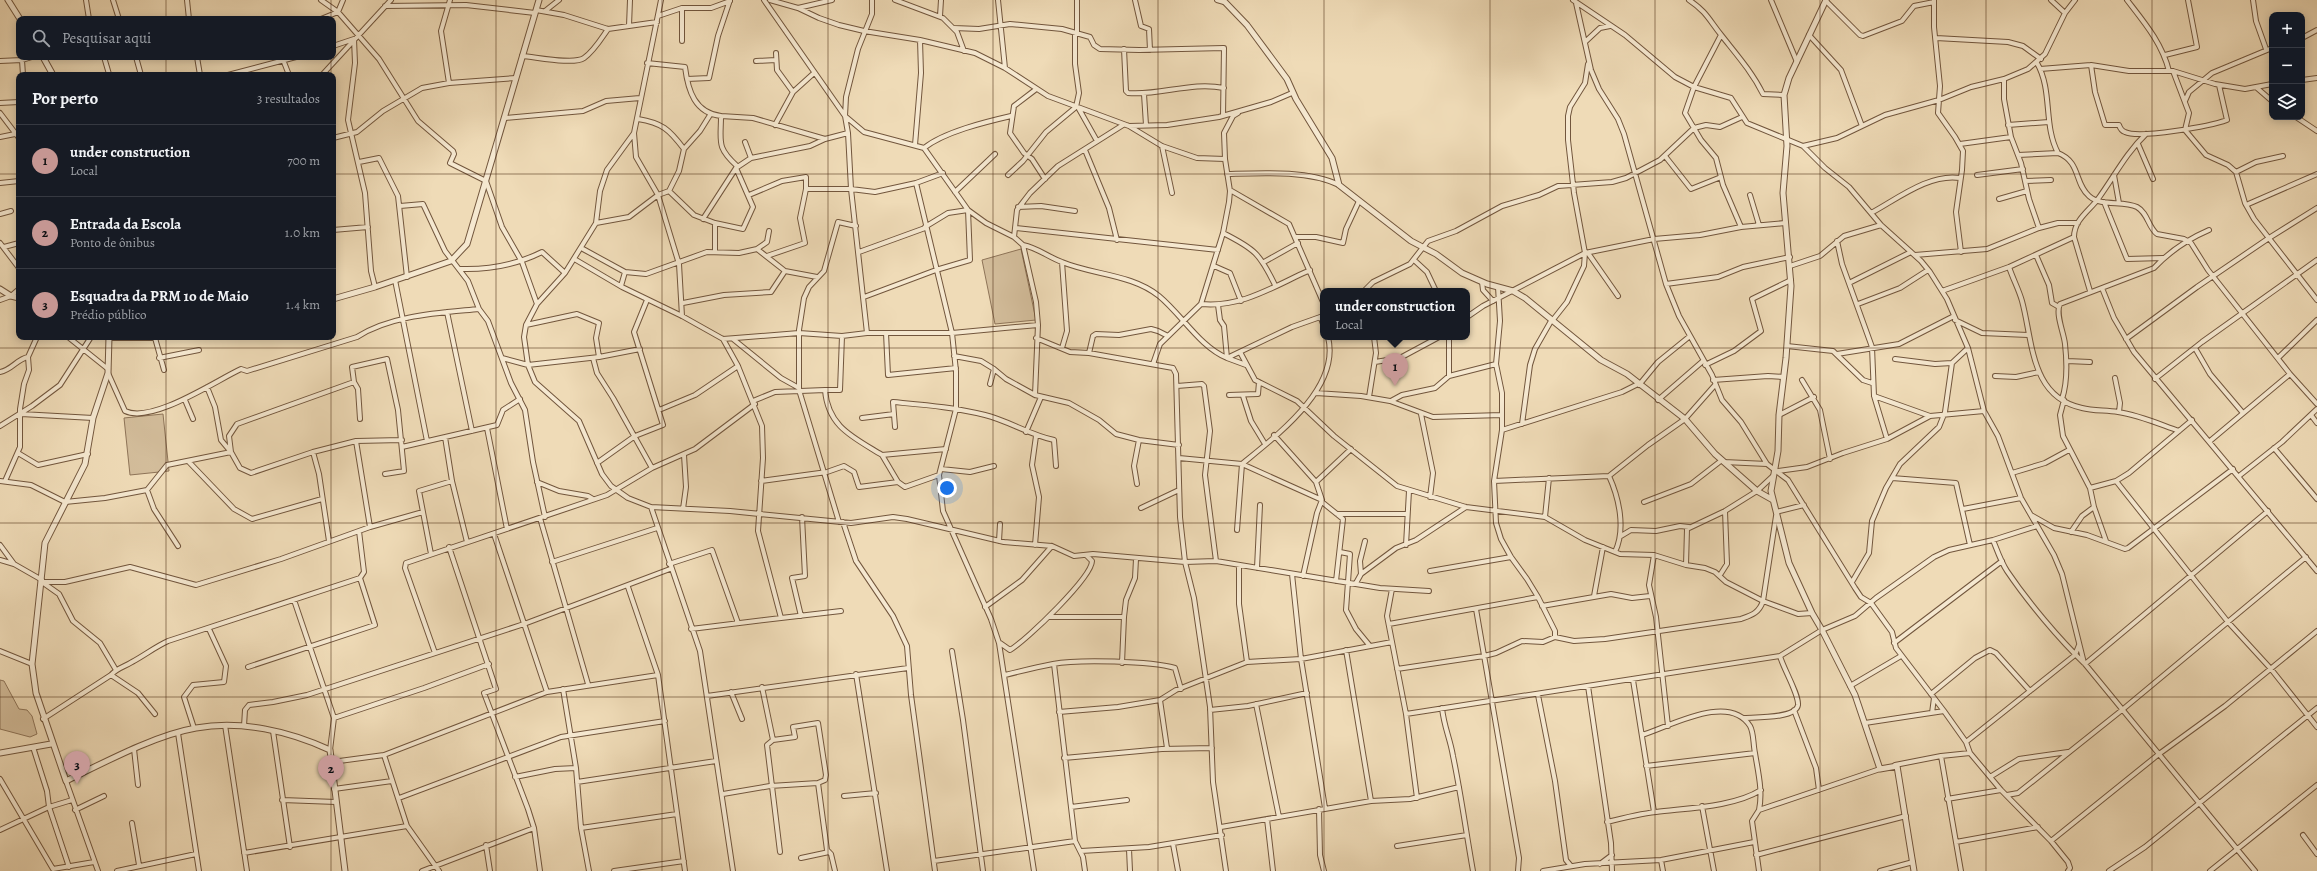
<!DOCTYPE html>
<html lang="pt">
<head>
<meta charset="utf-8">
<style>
  body { margin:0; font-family:Alegreya,serif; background:#242831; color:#f1f3f6 }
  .controls { position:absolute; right:12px; top:12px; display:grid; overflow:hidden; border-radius:8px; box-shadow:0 2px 10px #0003 }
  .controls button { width:36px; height:36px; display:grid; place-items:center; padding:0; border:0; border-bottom:1px solid #363941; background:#171b24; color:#f1f3f6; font:20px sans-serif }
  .you { position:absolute; left:947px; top:488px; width:14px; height:14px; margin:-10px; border:3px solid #fff; border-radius:50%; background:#1a73e8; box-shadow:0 0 0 6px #1a73e833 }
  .badge { display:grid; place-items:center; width:26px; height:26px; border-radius:50%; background:#c59692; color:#111; font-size:13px; font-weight:700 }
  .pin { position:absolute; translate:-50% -33px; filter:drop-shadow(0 1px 2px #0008) }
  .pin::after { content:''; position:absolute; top:21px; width:14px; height:12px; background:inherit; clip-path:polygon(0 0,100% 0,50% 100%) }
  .popup { position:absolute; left:1320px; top:288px; width:150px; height:52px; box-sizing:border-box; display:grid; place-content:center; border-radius:8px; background:#171b24; filter:drop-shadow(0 1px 3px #0005); font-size:13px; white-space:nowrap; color:#9ea1a6 }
  .popup b { font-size:15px; color:#f1f3f6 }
  .popup::after { content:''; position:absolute; left:50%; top:100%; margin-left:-8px; border:8px solid transparent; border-top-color:#171b24 }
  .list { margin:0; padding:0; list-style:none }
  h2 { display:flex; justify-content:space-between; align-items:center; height:52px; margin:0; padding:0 16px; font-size:17px }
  h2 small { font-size:13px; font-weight:400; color:#9ea1a6 }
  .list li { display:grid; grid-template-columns:26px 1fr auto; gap:12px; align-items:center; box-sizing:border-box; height:72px; padding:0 16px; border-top:1px solid #363941 }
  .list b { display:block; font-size:15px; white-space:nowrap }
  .list p { margin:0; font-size:13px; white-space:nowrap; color:#9ea1a6 }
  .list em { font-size:13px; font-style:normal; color:#9ea1a6 }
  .icon { flex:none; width:22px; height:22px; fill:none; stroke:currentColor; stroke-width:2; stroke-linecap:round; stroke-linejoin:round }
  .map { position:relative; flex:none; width:2317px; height:871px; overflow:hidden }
  .search { position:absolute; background:#171b24; box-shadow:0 2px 10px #0003; left:16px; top:16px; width:320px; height:44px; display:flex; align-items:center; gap:10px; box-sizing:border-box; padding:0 14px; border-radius:8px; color:#9ea1a6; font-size:15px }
  .panel { position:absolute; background:#171b24; box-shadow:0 2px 10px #0003; left:16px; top:72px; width:320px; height:268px; border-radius:8px }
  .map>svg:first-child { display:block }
</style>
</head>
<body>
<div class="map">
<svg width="2317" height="871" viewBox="0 0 2317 871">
  <rect width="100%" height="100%" fill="#efdbb7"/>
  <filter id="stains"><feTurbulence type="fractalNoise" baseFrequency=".005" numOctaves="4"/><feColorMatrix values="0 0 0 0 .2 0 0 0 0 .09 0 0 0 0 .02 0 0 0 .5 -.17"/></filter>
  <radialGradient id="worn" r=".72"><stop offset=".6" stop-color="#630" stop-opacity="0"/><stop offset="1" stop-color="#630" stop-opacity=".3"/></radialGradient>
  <path fill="#d3bd9b" stroke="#8e7458" d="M1021,249L1036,320L995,324L982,260Z
    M163,414L169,471L130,475L124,418Z
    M0,680L4,681L19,709L27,710L32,716L37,734L30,737L0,729Z"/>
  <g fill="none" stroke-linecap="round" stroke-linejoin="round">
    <g stroke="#72563d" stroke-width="6">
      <path id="minor" d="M86,0L89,19
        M113,0L119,19
        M187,0L189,19
        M321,0L338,12L379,59L418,121L453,151L454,154L450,163L486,181L502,227L522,262L537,304
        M661,0L634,133L607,170L600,191L596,223L565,273L537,304L526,325L524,337L528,365L535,382L579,421L602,474L611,486L628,498L651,507L730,511L851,523L893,517L907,519L1004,542L1052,546L1074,556L1093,554L1185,562L1216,561L1380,588L1429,591
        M764,0L845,116L864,132L924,148L968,210L986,223L1014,237L1023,245L1036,302L1038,325L1035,395L1069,403L1099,420L1116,434L1139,440L1179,445
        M770,0L798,8L819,18L839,25L864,31L920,40L975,53L1005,68L1048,96L1129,126L1167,125L1219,117L1271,102L1292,93
        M872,0V14L858,49L846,97L845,116L848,133L851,189L875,192L916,183L952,333L956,371V409L939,475L943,511L991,619L999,643L1034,871
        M895,0L943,18L957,32L964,51
        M998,0L1005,68
        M1135,0L1141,26L1149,29L1150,50
        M1217,0L1224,2
        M1573,0L1625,35L1675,77L1694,87L1731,98L1747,123L1803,146L1825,168L1849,187L1881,225L1921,261L1930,272L1947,299L1968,348L1984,411L1998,436L2021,498L2054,555L2062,574L2084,663
        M1689,0C1707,12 1709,20 1722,36C1737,55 1752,72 1763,94L1784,95
        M1771,0L1797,62
        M1934,0V27L1940,86L1938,113L1955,137L1963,151L1962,170L1956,212L1961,252
        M2051,0L2065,13
        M2127,0C2144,22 2162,43 2169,71
        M2253,0L2256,21L2266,49
        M1826,1L1860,35L1863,36L1902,21L1914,6L1934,2
        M1576,3L1591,70L1599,89L1618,119L1624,134L1666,284L1679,316L1712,375L1722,400L1741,422L1767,464L1788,480L1855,588L1861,597L1871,603L1892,632L1896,648L1944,711L1966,742L1970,753L2001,790L2051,841L2068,862L2070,868L2068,871
        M385,6L466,5L535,13
        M798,8L832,0
        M536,10L564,15L608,29L657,22
        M545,11L559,0
        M658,16L682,8H711L730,1
        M940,16L941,0
        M321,19L338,12L343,0
        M629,26L630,0
        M954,28L979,29L1010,24L1062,29L1090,37L1094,45L1100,49L1139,50L1224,48L1223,116
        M1077,34V0
        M1721,35L1694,87L1685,113L1701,140L1716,158L1723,185L1741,227
        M1809,35L1841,70L1862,126
        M1936,38L2008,42L2023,46L2041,59
        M2302,38L2317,30
        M682,41V8
        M1585,42L1600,28L1610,26
        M333,46L354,39L355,63L348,120L365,193L371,271L375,287
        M1124,49L1126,91L1128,93C1160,96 1191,81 1224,88
        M776,53L777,70L793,92
        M2165,55L2197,47L2188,0
        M522,56C536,57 574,65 584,58C594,51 601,39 608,29
        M104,57L109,74
        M136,57L141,75
        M197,57L200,75
        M282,57L289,75
        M22,60L23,75
        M0,61L22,60L32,57
        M756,61L776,60
        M647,63L685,67C688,91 695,113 721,116C721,142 716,147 737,166
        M2037,63C2053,91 2043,125 2058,153C2081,162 2074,183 2089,196C2101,207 2123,200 2137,207C2148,213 2148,227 2157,234L2184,239L2191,243L2208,270L2290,374L2317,404
        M2091,65L2095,92L2105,125H2119C2120,128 2122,131 2125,132C2139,139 2211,126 2227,120L2219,85
        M2040,69L2091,65L2129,71H2173L2215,84L2245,89L2272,84
        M2173,71L2189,113L2185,130L2206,155L2228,165L2236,172L2245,203L2254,219L2317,300
        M228,75L296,57
        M322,75L391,0
        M687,79L709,78L718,36L730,0
        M2004,79V99L2011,137L2021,163L2029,199L2039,228
        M2302,80L2317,78
        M449,83L441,31L450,0
        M2257,88L2272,101
        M1035,90L1014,106L1010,133L1024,153L1032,159L1045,179
        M1144,94L1146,125
        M2185,101L2189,92L2212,73L2272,48
        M0,103L19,102
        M1079,109L1097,141
        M0,113L19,138
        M721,116L753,118L825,139
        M2296,117L2317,131
        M505,118L583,111L606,101L640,98
        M775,125L793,92L814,73
        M2008,125L2049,122
        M1129,126L1162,146L1197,158L1225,159
        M634,133L636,157L658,195L679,264L682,316
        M0,137L15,134
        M333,138L357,132L383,111L422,88L449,83L516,78
        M745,142L751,158
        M1960,144L2011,137
        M2138,144L2153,179
        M915,145L921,73L920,40
        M1162,146L1172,193
        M1803,146L1837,138L1885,115L1939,100L1971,87L2004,79L2028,69L2045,54L2065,13L2075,0
        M924,148C944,132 985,122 1011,116
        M684,149L700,131L710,115
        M1085,150L1109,208L1117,240
        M2018,155L2058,153
        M1665,156L1691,189L1721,177
        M359,162L379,158L398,196L407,277
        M2236,172L2256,162L2283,156
        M1227,174C1261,173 1308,170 1339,185
        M1008,175L1023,161L1046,132L1076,107L1079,93L1075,64V33
        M1977,175L2023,169
        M2114,175L2119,203
        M2025,181L2051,180
        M0,183L19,181
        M916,183L943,173
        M806,189H851L867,333
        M1230,190L1289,224L1323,302
        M669,191L694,215L715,223L743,229L753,207L736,168
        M955,192L995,154
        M749,195L782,181L806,177V189L800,218L805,243L767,256
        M1750,195L1759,225
        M1999,199L2027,191
        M2104,202L2127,259L2163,258
        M2246,205L2317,174
        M400,206L423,204L445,251L468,281L479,309L488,321L511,383L525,410L533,462L545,517
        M1018,207L1041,206L1075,211
        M1871,213C1897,199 1930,173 1960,178
        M0,214L11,211
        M703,219L736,168L751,158L810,146L825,139L848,133
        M596,223L629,217L658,195L669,191L679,171L684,149C669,129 662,123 638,119
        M1016,228L1218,250
        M333,230L368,227
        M1223,233C1255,249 1260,254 1275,285
        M1014,237L1017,210L1030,193L1058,166L1123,125
        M1296,237H1316L1343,243L1346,229L1359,201
        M1837,241L1842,264L1872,347L1874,396L1887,439
        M0,243L19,268
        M1023,245C1038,248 1048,257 1062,262C1093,275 1132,274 1159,296C1182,315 1200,347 1227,358L1292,327L1323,316
        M4,247L19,243
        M583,249L625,272L646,274L707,252L739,253L757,249L785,271L817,277
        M757,249L767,242L769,231
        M715,251V223
        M859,252L925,228
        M1588,253L1618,296
        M1915,255L1987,249L2039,228L2058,223H2078
        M2036,255L2049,285L2052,303L2059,307
        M576,260L622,287L682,316L723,339L799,333L842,336L867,333H952L1038,325
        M1414,260L1427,272L1436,291
        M1062,262L1067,331L1062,348
        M1264,262L1298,243
        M1214,266L1230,273L1241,301
        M1790,266L1820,256L1844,236L1881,225
        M2009,267C2013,279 2019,290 2022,301C2033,341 2030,397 2082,408C2093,411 2106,410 2118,412C2139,415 2159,424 2179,431
        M460,269C489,270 516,265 542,252L565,273
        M395,280L427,441
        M1482,282L1483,290L1493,301
        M1849,283L1911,252
        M1666,284L1718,277L1743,267L1790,257
        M621,286L625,272
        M1498,287L1500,321L1496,364L1502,393V430L1494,481L1496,523L1501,539L1511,557L1527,579L1538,597L1555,631V637
        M2102,288L2114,318L2134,352L2317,571
        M1364,291L1373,282L1410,264L1428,241L1456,231L1502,206L1539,195L1558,186L1612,182L1626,178L1660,160L1694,128L1706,125L1720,127L1742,117
        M1942,291L2009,267L2074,237
        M2090,291L2074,237C2074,220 2089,211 2098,199C2114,177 2126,153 2146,134
        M864,297L936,270L970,260L968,210L948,213L925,227
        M0,300L11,296L19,289
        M683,303L724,295L771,292L785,271
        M1201,304C1242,308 1274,286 1310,270
        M1858,304L1900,288L1928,270
        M1218,305L1220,320L1224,326L1227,358L1246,365
        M447,312L472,431
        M1467,317L1483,306L1585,253L1654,239L1700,235L1741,227L1785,223
        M1321,318L1323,324
        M1955,320L1982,333L2028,335
        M1552,321L1567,302L1584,266L1585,253L1574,193L1568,140V116L1570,107L1585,83L1588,64
        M526,325L577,314L599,323L596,338L599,357
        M886,333L888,375L956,368
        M68,337L108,369
        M1449,337V376
        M108,338H155L164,370
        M1036,338L1070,352L1089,353L1173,368L1176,374L1180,517L1185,562L1194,598L1210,707L1213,782L1226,871
        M733,339L781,378L799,388
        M2126,339L2197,287L2269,238L2317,208
        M1787,346L1833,351L1863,380L1872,383
        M2195,348L2210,374L2243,413
        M1240,352L1255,380L1297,401L1334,436L1397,486L1466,507L1545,517L1585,540L1620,554L1654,555L1686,565L1705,568L1715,572L1726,582L1763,601L1798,614L1812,613
        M1089,353L1093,336L1096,334L1119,335L1151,329L1158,331L1168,336
        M1837,354L1899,344L1954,316
        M954,356L981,361L994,369
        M159,358L199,350
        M502,358L528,365L599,357L640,349
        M593,358L597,373L613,398L652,468
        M2278,358L2317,320
        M1895,359L1935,364L1952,363
        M2067,361L2090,362
        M1375,362L1400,358L1439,337
        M1153,364L1160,344L1201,304L1223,233L1229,202L1230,191L1225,159L1224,133L1233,116L1238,113
        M1705,365L1734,351L1761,331L1752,299L1791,280
        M0,372C12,370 17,359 28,357L37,337
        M108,373L125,411C152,424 215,381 241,369L247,371L357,337C391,315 439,313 479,309
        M1995,376L2016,377L2039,372
        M2115,378L2120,403L2119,412
        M2155,379L2202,342L2317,260
        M1713,380L1768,376L1784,377
        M1802,380L1820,410L1830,459
        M990,384L994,369L1006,379L1035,395
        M1639,385L1658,362L1690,336
        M1177,386L1202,384L1204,386L1210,431L1205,475L1216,561
        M207,387L215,407L221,440L231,452
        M825,390H840L842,336
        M1316,393L1361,396L1390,401L1433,417L1502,415
        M1229,395L1258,394L1259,382
        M1243,396L1251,421L1265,444
        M1874,396L1930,416
        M1369,397L1376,353L1374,337
        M2062,399C2068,381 2067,362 2065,344C2064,333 2055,314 2060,304L2154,268C2169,252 2188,239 2209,230
        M185,400L193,419
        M1658,400L1703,361
        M2064,400L2060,415L2063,436L2090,488L2094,507L2106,541
        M753,401L775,392L825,390C828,427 853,437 882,455L946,449
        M1391,401L1402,395L1435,388L1449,376L1496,364
        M659,410L695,395L738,366
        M21,414L93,418
        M1421,414L1433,473L1430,497
        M1779,415L1814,397
        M2311,415L2317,423
        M862,418L894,414
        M360,419L358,389L354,382L352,367L387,359L398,410L404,471L385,474
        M1522,424L1530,365L1535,349L1551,321
        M0,426L32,406L60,385L91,337
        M895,427L893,402C925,405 953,407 985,415C1009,421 1030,435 1054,440L1056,466
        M487,428L507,529
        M1502,430L1622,392L1638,384
        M1026,432L1041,397
        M1274,435L1316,482L1322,500L1317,513L1303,576
        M445,437L452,481L467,542
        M356,441L370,527
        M2210,441L2290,374
        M402,447L497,425L503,410L520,399
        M2274,448L2317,499
        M231,452L229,436L237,424L354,382
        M313,452L319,474L329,541
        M18,453L38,465L88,454
        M882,455L898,482L905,487L939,475
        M1179,458L1242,464C1276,436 1341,388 1328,337
        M189,462L234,509L252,519L322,499
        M1724,462L1767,464
        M597,463L635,436L663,425L634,332L647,300
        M941,469L970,472L994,466
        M1778,471L1807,467L1843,453L1887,439L1930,416L1984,411
        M2012,473L2045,463L2069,450
        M1609,476C1619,498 1626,529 1615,552
        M2239,476L2282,442L2317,409
        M1892,478L1956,483L1970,545
        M0,481L31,485L65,502L105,498L147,490L154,509L178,546
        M5,481L20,447V409L24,384L29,370L28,357
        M761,481L827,472L844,466L854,472L859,487L898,482
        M1494,481L1609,476L1648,445L1685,419L1715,385
        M2116,481L2228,622L2271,669L2317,727
        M537,482L559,491L588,496L593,499
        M1316,482L1351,449
        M1137,484L1134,466L1139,440
        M2090,488L2116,481L2129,473L2192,420
        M147,490L167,465L231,452L240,468L251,473L313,452L356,441L402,440
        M1322,502L1343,519L1336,581
        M1644,502L1691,484L1722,460
        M651,507L700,651L733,871
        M1141,508L1179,490
        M683,509L686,487L684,455
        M1963,509L2021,498
        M1776,512L1804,505
        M1337,514H1406
        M2031,515L2054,528L2087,535L2125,549L2128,548L2233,469
        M1545,517L1549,478
        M540,518L588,684
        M839,522L799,390V330L804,298L809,287L824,271L838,222L856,226
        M843,522L856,561L893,616L907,646L911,695L935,871
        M1237,530L1242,464L1322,500
        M2071,532L2082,516L2094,507
        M494,534L547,692
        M1621,536L1631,530L1656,531L1680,526L1689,527
        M1993,540C1997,550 2001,562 2007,571C2028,602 2059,639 2085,664L2255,871
        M999,541L1000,524
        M0,545L14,564
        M1035,545L1039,497L1032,465L1036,436
        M1406,545L1409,491
        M449,547L496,689L484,693L528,809L534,828L540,871
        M1340,552L1350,554L1346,610L1356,629L1370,646
        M431,554L419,491L452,481
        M1654,555L1649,585L1656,617L1668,726
        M0,560L14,564L42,580
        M552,562L657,528
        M669,564L712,550L738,623
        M1239,565V604L1247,662
        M1686,565L1687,529L1725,511L1757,491L1773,476
        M1257,568L1260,505
        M1430,571L1511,557
        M1292,574L1301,659L1325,808
        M1361,574L1360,561L1365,541
        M1720,575L1727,564L1725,511
        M41,582H65L130,567L196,585L281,559L370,527L423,512
        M42,582L59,594L73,621L100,643L116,670
        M1852,582L1869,553L1872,521L1886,488L1900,464L1939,427L1945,412L1952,363L1968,348
        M1356,583L1361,574L1396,548L1416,540L1466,507
        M628,587L658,675L685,871
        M1392,589L1387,616L1406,714L1417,798
        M1594,596L1603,547
        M294,600L334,718L330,750
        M1542,606L1611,594L1632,598L1650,596
        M985,607L1022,580L1052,546
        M1476,609L1519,858L1518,871
        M801,616L792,578L805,576L802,517
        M1049,617H1124
        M781,618L841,611
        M1389,624L1538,597
        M691,629L781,618L758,531L763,458L762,426L738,366L723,339
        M1000,643L1010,650C1027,640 1092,577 1092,561L1086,555
        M1894,643L2002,561
        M1346,650L1371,801
        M0,651L32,664
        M952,651L963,720L983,871
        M435,653L405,568L406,563L607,495L652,468L695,449L755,404
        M1122,663L1124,617L1126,600L1135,578L1136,559
        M1054,664L1075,841L1083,857L1085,871
        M2085,664L2268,511
        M248,667L375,625L360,578
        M1397,669L1484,656L1496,653L1522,641L1543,642L1555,637L1574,641L1605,639L1741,619C1752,615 1759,613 1763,601L1776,516
        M856,674L887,871
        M111,675L138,693L155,714
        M1005,675C1021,671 1037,667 1053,664C1078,659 1151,661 1175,668L1181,689
        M1633,680L1654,812
        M1588,686L1611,843L1612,871
        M1850,686L1901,656
        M762,687L773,740L767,745L780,852
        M563,689L576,768
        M731,692L742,719
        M1931,694L1975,658L1990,650L1996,653L2030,691
        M1538,695L1555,781L1566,860L1571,866
        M707,696L908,668
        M1160,700L1167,748
        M1256,704L1279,817
        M1442,708C1444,727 1450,738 1453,756C1461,794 1466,832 1473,871
        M1210,710L1248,706L1307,693
        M1794,710L1816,768L1819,790
        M1059,712L1118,707L1160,700L1176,690L1247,662L1301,659L1392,642
        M1932,713L1934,698
        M1406,714L1780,656L1822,630L1855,616L1876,598L1934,557L1949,550L1993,540L2037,526
        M334,718L424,688L489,664
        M1743,718C1753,717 1796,719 1798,705C1799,694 1783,668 1780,656
        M43,719L111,675C117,668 124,667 132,662C145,655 155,647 168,641L360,578L364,572L359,531
        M1865,723L1944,711
        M225,725L247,871
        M244,726L245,710L249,705L273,702L307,695L524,624L670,569
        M194,728L184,697L193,685L224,682L226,666L209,629
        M273,731L290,847
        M178,733L199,871
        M1642,735C1669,727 1729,692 1750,726C1754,733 1753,744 1755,753C1758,772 1763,791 1759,810
        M1966,742L2075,655L2079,645
        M33,747L47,791L49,807L72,800
        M134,749L138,785
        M384,755L407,826L439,871
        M1941,756L1961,871
        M1064,758L1162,749L1212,748
        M332,762L384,755L547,692L658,675
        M1895,765L1941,756L1970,753
        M1646,766L1755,753
        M515,777L555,769L576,768L581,828L589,871
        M1990,777L2019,759L2068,752
        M0,779L53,869L94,862
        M66,781L98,871
        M577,782L716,761
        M818,783L827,850L831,854L835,871
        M334,789L392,781
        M723,794L770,786L818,783L825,780L826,775L818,723L793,727L795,737L773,740
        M2007,795L2018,793L2122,710L2306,557
        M844,796L876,793
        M399,798L561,737L665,721
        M1947,799L2001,790
        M282,800L336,802
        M1702,806L1714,871
        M1071,807L1127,800
        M1319,809L1320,855L1324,871
        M75,810L104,796
        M1267,819L1273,871
        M1607,822C1623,818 1639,814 1656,812C1688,808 1734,807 1761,790
        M132,823L139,865
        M1221,827L1371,801L1410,799L1459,787
        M581,828L677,814
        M0,830L49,807L69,867
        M2303,835L2317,854
        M2051,841L2159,754L2225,706L2317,631
        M1956,842L2038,827
        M1173,844L1178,871
        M486,845L490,871
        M1397,846L1467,835
        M1129,849L1130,871
        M1081,851L1149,847L1222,835
        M244,853L407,826
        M1756,855L1906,816
        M801,858L829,852
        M1661,860L1663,871
        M934,861L1075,841
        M1600,864L1612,855
        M117,871L196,854
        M422,871L534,828
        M614,871L684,861
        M1543,871L1585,864L1661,860L1754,842
        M1759,871L1752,821L1759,810L1880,769
        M1880,871L1913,862
        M2109,871L2145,847L2317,708
        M2210,871L2317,785"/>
    </g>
    <g stroke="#72563d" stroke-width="7">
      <path id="tertiary" d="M8,0L20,19
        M1223,0L1247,25L1287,79L1296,99L1332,158L1339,185L1411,241L1436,254L1462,273L1487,284L1513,291L1525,298L1601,360L1627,374L1685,419L1715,454L1757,491L1773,500
        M1826,0L1789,78L1784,95L1787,146L1783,193L1791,286L1786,358L1779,415L1778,451L1771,491L1789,563L1812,613L1822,630L1855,695L1880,769L1897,766L1914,871
        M43,57L53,75
        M0,289L11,296L19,298
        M333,299L375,287L451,261L467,244L539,0
        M109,337L108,373L93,418L85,464L45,543L34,646L32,664L36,693L66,781C103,763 155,735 196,728C241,720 289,731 330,750L345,871
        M0,753L51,744"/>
    </g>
    <use href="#minor" stroke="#f5e8d0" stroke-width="4"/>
    <use href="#tertiary" stroke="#f5e8d0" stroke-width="5"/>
  </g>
  <path fill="none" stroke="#492a14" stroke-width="1" stroke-opacity="0.55" d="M166,0V19M331,0V19M496,0V871M662,0V871M828,0V871M993,0V871M1158,0V871M1324,0V871M1490,0V871M1655,0V871M1820,0V871M1986,0V871M2152,0V871M166,57V75M331,57V75M0,174H19M333,174H2317M166,337V871M331,337V871M0,348H2317M0,523H2317M0,697H2317"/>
  <rect width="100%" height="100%" filter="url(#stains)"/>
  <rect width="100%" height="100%" fill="url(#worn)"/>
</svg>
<div class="controls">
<button>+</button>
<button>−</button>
<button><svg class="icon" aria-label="layers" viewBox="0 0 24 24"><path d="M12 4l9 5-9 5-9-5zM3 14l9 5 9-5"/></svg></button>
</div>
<div class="you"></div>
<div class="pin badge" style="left:1395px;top:386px">1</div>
<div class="popup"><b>under construction</b>Local</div>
<div class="pin badge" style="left:331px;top:788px">2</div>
<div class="pin badge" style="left:77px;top:784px">3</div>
<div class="search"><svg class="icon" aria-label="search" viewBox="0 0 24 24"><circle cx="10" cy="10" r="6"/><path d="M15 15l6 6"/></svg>Pesquisar aqui</div>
<section class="panel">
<h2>Por perto<small>3 resultados</small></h2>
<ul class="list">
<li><span class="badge">1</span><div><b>under construction</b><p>Local</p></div><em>700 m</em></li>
<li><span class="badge">2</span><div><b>Entrada da Escola</b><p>Ponto de ônibus</p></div><em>1.0 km</em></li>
<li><span class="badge">3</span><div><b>Esquadra da PRM 1o de Maio</b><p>Prédio público</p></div><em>1.4 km</em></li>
</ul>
</section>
</div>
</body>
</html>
